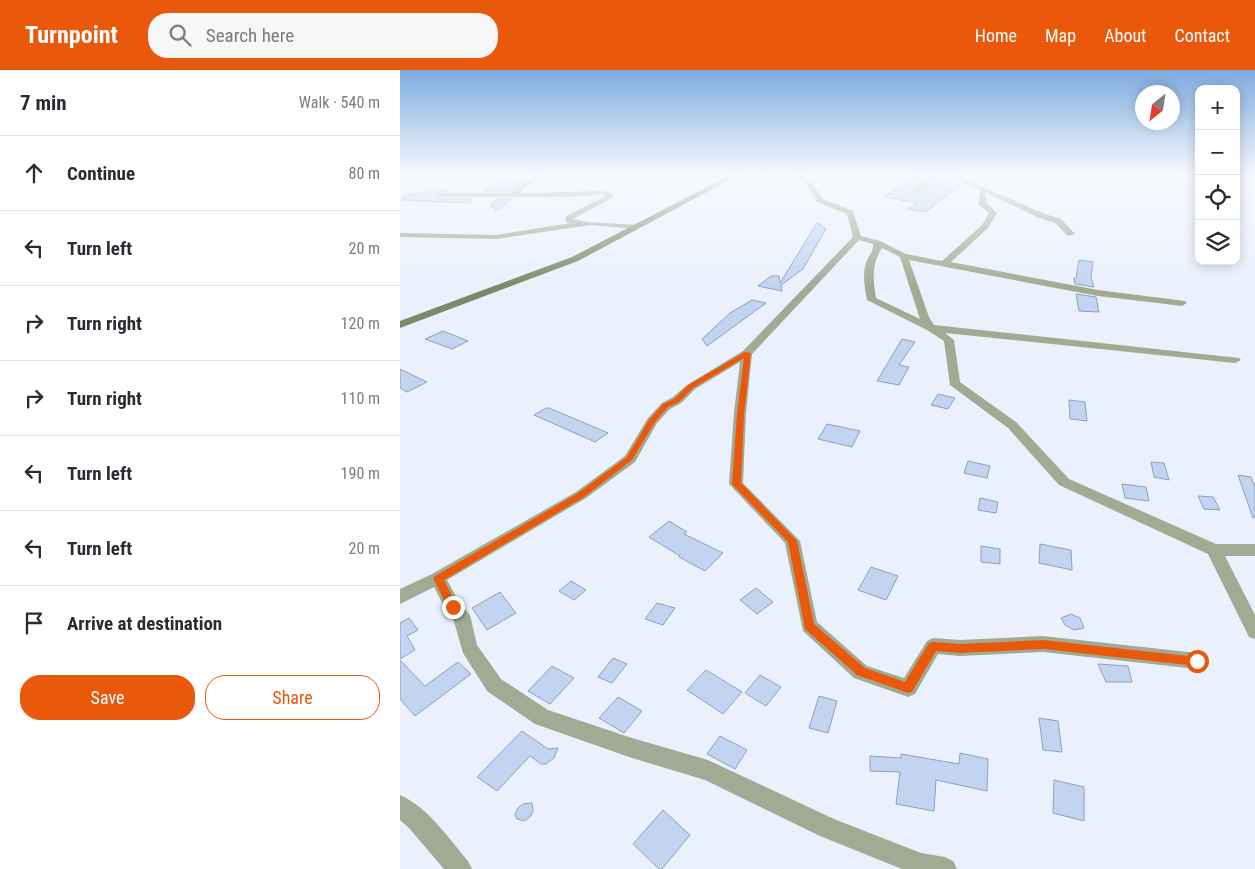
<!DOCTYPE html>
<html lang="en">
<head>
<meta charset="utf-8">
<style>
  body { margin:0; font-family:"Roboto Condensed",sans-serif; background:#f7f7f7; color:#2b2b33 }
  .controls { position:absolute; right:15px; top:15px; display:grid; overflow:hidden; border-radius:10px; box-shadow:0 2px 12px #0003 }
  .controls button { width:45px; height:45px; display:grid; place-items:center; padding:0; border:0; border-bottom:1px solid #e1e1e2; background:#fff; color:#2b2b33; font:25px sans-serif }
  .compass { position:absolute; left:735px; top:15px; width:45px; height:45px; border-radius:50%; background:#fff; box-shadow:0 2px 12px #0003; rotate:210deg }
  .stop { position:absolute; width:15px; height:15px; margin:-11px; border:4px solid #ea580c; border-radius:50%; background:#fff }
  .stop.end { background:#ea580c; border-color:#fff; box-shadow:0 1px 5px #0008 }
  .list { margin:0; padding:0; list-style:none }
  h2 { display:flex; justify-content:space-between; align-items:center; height:65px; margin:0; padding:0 20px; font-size:21px }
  h2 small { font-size:16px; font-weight:400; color:#7c7c81 }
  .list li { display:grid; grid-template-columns:32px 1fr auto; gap:15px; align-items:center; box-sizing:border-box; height:75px; padding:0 20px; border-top:1px solid #e1e1e2 }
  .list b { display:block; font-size:19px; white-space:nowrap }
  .list em { font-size:16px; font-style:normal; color:#7c7c81 }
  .actions { display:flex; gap:10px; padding:15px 20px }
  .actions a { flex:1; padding:11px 0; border:1px solid #ea580c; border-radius:20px; text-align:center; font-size:18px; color:#ea580c }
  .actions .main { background:#ea580c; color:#fff }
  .icon { flex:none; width:28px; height:28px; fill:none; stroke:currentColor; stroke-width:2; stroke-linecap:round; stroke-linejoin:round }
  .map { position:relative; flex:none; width:855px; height:799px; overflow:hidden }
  header { display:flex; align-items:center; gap:30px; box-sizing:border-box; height:70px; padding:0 25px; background:#ea580c; color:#fff }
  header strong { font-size:24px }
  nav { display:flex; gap:28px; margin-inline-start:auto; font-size:18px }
  .search { width:350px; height:45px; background:#f7f7f7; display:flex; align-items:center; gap:12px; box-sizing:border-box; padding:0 18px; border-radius:20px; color:#7c7c81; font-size:19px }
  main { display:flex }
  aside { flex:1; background:#fff }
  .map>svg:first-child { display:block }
</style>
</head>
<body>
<header>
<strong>Turnpoint</strong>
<div class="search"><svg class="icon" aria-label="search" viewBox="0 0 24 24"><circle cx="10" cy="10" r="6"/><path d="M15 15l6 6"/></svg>Search here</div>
<nav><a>Home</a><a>Map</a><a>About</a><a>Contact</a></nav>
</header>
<main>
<aside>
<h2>7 min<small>Walk · 540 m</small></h2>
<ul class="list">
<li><svg class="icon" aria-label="ahead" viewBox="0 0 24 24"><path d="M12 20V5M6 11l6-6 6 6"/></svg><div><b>Continue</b></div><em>80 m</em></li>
<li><svg class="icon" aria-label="left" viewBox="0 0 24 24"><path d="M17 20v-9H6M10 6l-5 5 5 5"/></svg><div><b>Turn left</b></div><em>20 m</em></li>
<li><svg class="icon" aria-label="right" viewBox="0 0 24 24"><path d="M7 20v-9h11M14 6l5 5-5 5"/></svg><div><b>Turn right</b></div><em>120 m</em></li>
<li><svg class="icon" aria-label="right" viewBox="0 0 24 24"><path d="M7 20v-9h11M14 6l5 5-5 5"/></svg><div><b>Turn right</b></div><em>110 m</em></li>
<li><svg class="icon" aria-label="left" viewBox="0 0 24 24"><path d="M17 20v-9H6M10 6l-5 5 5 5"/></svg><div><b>Turn left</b></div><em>190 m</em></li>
<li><svg class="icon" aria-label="left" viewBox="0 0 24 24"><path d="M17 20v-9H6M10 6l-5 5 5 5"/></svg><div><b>Turn left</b></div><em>20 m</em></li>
<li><svg class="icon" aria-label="arrive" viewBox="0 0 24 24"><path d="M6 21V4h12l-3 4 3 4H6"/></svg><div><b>Arrive at destination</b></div></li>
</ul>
<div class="actions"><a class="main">Save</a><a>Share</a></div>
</aside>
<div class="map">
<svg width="855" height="799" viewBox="0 0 855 799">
  <rect width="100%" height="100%" fill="#eaf1fd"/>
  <path fill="#c2d4f0" stroke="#8fa0bb" d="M516,105L527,107L514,119L515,124L520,123L538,108L540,109L537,111L546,112L550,109L553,113L561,115L525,142L508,139L517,133L484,127Z
    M98,110H115L124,111L109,121H105L107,119L102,121H83Z
    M35,118L47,121L36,123L35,126L39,129H71L70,133L2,130V128Z
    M97,129H111L96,141L91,135Z
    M417,153L426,159L403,199L381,215L382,221L358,216L371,206H379L380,213Z
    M679,190L693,192L691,208L694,217L675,214L674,208H676Z
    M676,224L696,227L699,242L679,241Z
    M352,230L366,233L307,276L302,269L330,243Z
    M43,261L68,271L52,279L25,269Z
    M502,269L515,272L499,295L509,297L499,315L477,311Z
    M0,299L27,312L7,322L0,318Z
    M538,324L555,328L548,339L531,335Z
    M669,330L685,332L687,351L670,349Z
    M146,338H149L208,363L195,372L134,345Z
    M427,354L460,361L452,377L418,369Z
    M568,391L590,396L587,408L564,403Z
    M751,392L764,393L769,410L754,407Z
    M838,405L851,407L855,417V447L853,448Z
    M722,414L746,417L749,431L725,428Z
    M798,426L813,427L820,440L804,439Z
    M580,428L598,432L596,443L578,440Z
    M269,451L287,462L284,464L323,483L305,501L279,487L280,486L249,467Z
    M640,474L671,480L672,500L639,493Z
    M581,476L600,479V494L581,492Z
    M471,497L498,506L486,530L458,520Z
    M171,511L186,520L174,530L159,521Z
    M356,518L373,532L357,544L340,530Z
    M100,522L116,543L87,560L72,538Z
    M257,533L275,538L263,555L245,549Z
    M671,544L680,548L684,558L674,560L665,555L661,548Z
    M9,548L18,560L7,566L15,580L0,589V553Z
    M213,588L227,594L212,613L198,607Z
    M0,590L25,616L58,592L71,604L15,646L0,629Z
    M698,594L728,596L732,612H706Z
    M152,596L174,608L150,634L128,621Z
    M306,600L342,622L323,644L287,620Z
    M360,605L381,617L366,636L345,623Z
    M419,626L437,631L428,663L409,658Z
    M218,627L242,641L224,663L199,648Z
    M639,648L658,651L662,682L643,680Z
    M122,661L148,679L158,678L154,688L146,694H141L130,686L97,721L77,707Z
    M320,666L347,680L335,699L307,684Z
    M560,683L588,689L587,721L536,710L534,741L496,734L500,702L470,701V686L501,688V684L559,694Z
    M654,710L684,717V751L653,743Z
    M132,733L133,741L130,747L124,751L117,749L115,744L118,738L123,734Z
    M263,740L290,765L262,799H259L233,774Z"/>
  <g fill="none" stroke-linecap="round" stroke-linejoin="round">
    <path fill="#a1ab93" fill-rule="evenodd" d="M135,105H142L119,123L204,121L214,125L210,129L173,149C187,154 220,153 237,155L241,157L237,159L190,155L96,169L0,167V163L96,165L171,153L166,152V146L206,126L202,124L172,127H40L37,125L40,123H110Z
      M397,105H403L414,116L423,129L453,141L461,166L480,171L506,184L542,191L582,155L589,143L579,135L580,120L547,105H555L645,144L661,149L675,164L668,166L655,153L639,148L585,122L587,134L597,143L588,158L551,192L698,220L785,231L787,233L782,236L698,226L509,190L529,247L534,255L839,288L841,290L835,293L545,263L554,270L560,312L616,352L669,409L816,474H855V486H825L855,545V569L849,567L808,484L659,415L608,358L550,315L544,271L527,260L467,230C465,218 462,205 466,193C468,186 474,181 473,174L459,170L352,284L346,343L343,413L400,471L417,552L467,596L504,608L527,571L533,568L560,570L643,566L797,583L804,585L806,591L804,597L797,599L643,582L560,586L538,584L515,624L508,627L454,608L403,561L385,473L329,414L334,343L340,292L295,319L281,333L270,339L257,353L235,392L186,428L47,510L59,532L70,545L77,575L101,609L148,640L232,668L308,690L434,749L521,783L545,787L553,791L557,799H502L420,766L305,710L232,688L135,654L87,621L63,583L53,548L47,542L34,517L0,534V519L32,504L176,422L225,386L248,348L262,333L273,327L287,315L343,281L453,167L447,144L417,132L409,118ZM482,178L500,187L520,249L476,228C473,210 471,195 482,178Z
      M532,105H539L519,122H515V120Z
      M0,725C28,737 49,769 68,791L72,799H44L9,758L0,750Z"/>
    <path fill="#7a8a66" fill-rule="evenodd" d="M330,105H339L178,191L0,258V251L172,187Z"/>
  </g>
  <linearGradient id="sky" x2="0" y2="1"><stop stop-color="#7eabde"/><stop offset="0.48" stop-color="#f6f9fe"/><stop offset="1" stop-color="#f6f9fe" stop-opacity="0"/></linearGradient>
  <rect width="855" height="217" fill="url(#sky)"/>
  <path fill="#ea580c" d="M345,282L351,283L344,344L341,413L397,471L414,554L465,598L505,612L529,573L533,572L560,574L643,570L797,587L803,591L801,595L797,596L643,579L560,583L536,581L512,622L508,623L457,605L405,559L388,472L332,414L337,344L344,288L293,318L279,332L268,337L255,352L232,390L184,427L44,510L58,537L56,540H49L33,508L35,506L178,423L227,387L249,350L263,334L274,329L288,315Z"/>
</svg>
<div class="controls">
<button>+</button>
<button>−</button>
<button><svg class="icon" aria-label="locate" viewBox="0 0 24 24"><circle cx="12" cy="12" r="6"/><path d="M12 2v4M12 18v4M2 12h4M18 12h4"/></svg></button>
<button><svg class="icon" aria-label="layers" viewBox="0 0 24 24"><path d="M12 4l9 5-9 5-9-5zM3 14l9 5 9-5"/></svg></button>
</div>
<svg class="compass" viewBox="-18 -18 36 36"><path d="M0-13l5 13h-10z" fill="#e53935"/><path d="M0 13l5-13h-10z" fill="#7c7c81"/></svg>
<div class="stop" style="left:797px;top:591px"></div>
<div class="stop end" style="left:53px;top:537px"></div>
</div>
</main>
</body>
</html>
